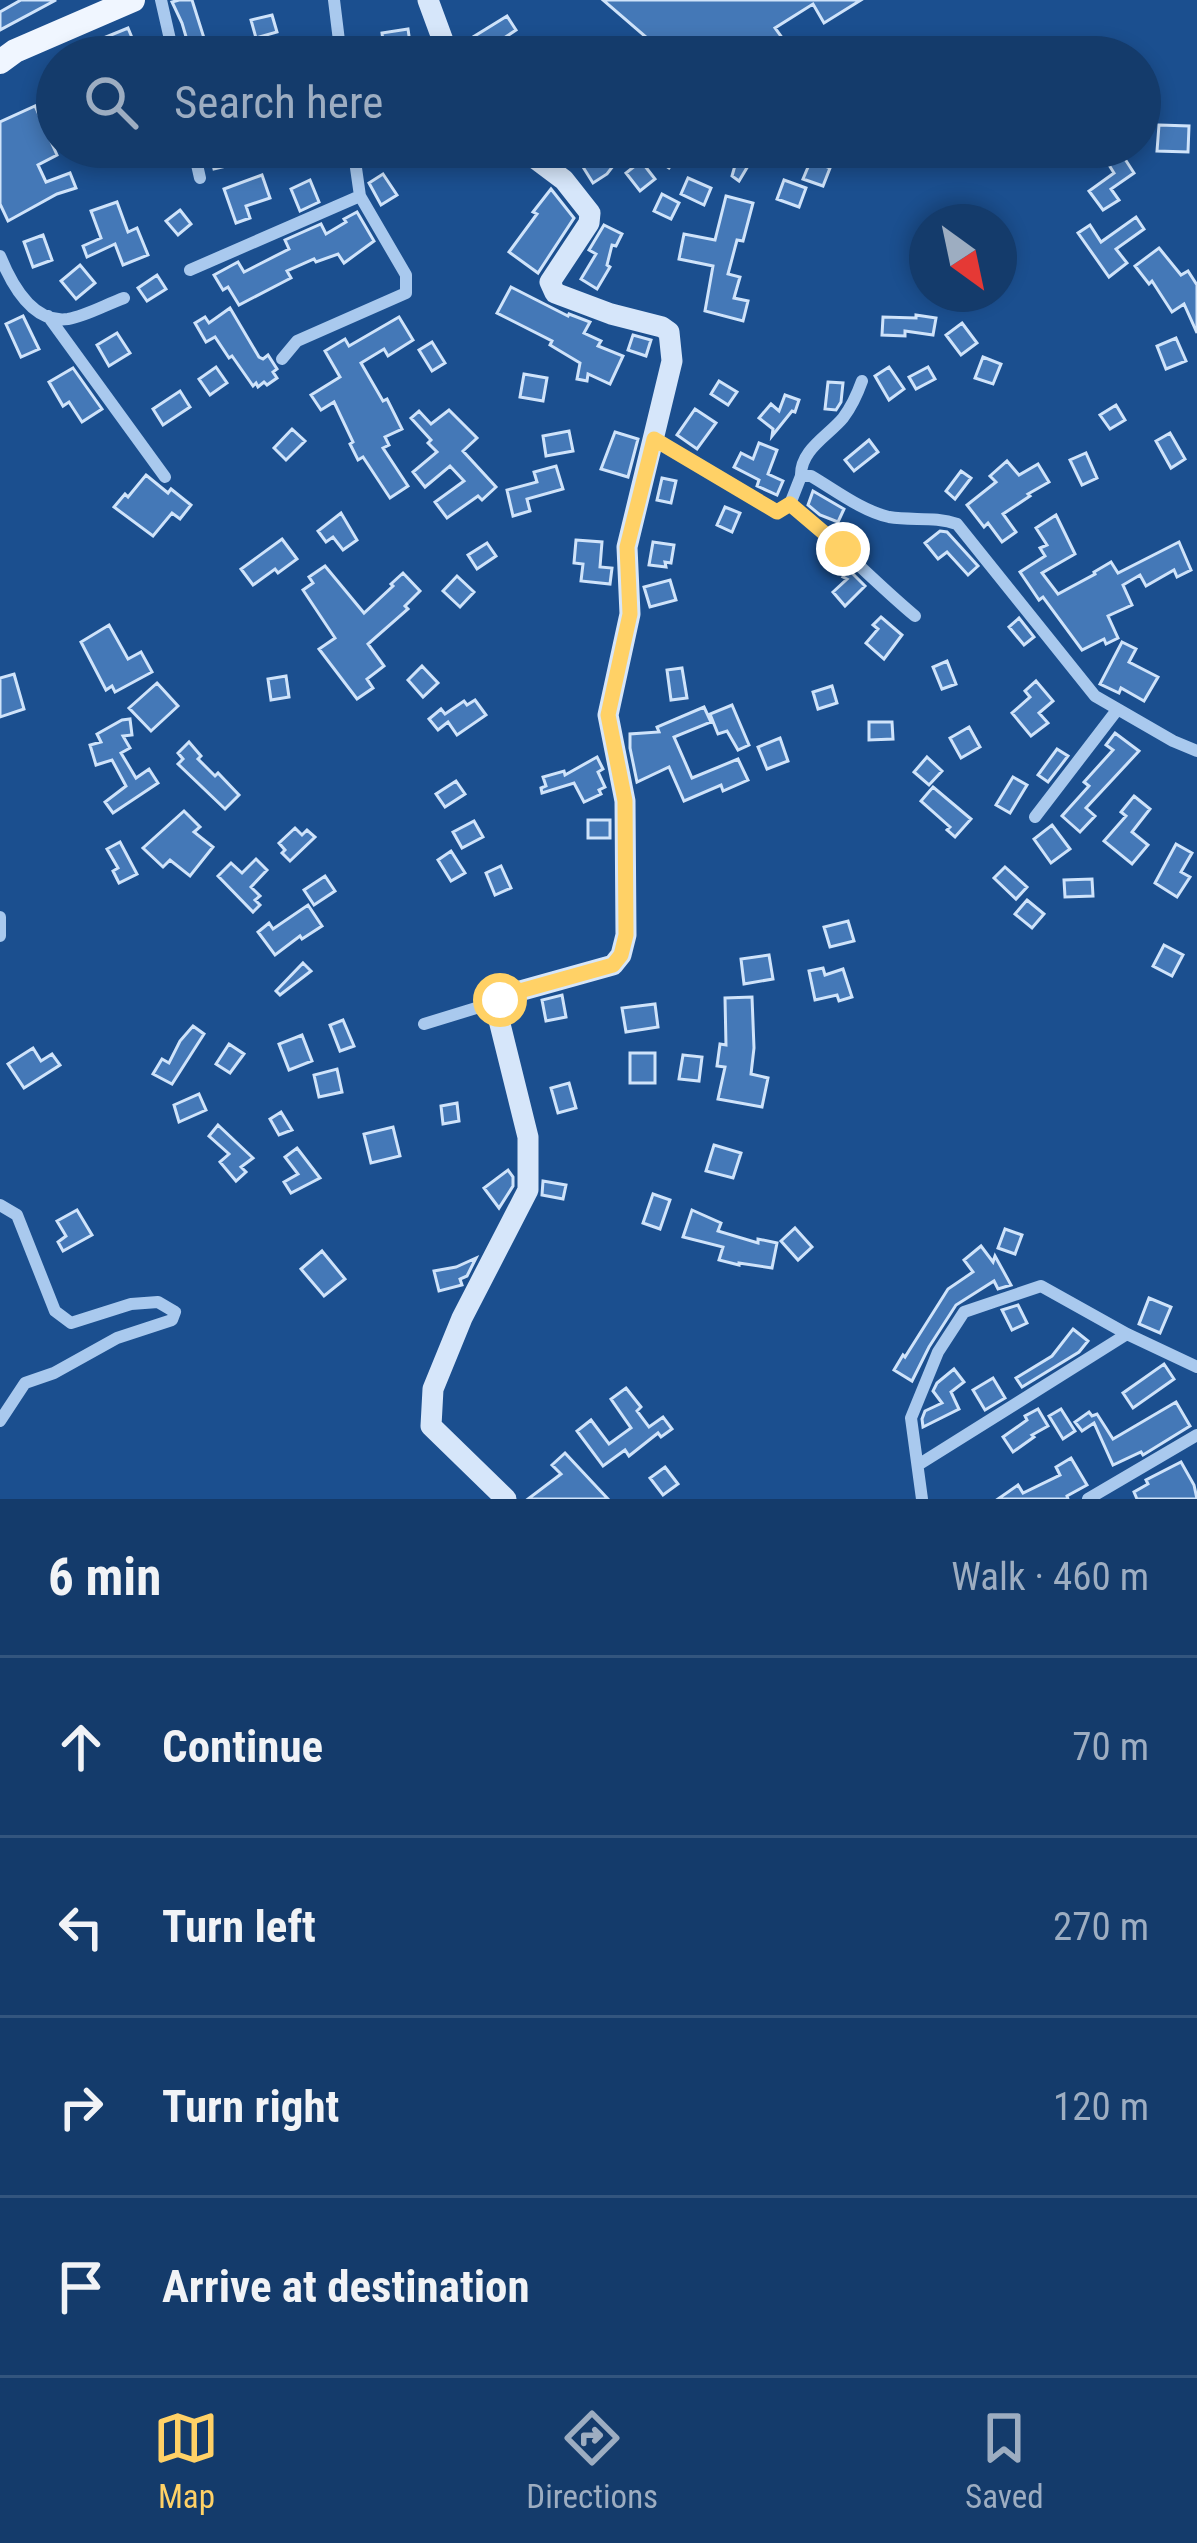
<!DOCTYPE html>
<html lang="en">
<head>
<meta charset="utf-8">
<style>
  body { margin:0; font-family:"Roboto Condensed",sans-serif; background:#214673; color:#f1f3f6 }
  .compass { position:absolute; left:909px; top:204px; width:108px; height:108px; border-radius:50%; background:#143b6b; box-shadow:0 6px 18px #0003; rotate:147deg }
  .stop { position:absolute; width:36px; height:36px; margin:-27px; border:9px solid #ffd166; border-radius:50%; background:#fff }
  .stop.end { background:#ffd166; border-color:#fff; box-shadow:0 3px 12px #0008 }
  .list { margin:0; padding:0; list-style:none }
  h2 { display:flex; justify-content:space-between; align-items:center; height:156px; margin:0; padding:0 48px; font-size:51px }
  h2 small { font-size:39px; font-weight:400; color:#9dadc1 }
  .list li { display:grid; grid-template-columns:78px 1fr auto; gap:36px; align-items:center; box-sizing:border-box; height:180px; padding:0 48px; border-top:3px solid #33557e }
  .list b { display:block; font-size:45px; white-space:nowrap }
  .list em { font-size:39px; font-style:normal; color:#9dadc1 }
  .icon { flex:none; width:66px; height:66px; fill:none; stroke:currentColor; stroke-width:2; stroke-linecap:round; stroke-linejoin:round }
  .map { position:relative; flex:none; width:1197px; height:1499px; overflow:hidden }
  .search { position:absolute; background:#143b6b; box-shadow:0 6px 18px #0003; left:36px; right:36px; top:36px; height:132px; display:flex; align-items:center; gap:30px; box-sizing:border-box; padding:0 42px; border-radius:66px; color:#9dadc1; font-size:45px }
  .sheet { height:876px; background:#143b6b }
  nav { display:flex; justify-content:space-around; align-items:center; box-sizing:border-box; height:168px; border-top:3px solid #33557e; background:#143b6b; font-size:33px; color:#9dadc1 }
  nav a { display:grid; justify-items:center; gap:6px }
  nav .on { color:#ffd166 }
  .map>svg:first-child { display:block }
</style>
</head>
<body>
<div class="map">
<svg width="1197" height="1499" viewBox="0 0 1197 1499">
  <rect width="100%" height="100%" fill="#1b4f8f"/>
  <path fill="#4478b7" stroke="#cfe3fa" stroke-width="3" d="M21,0H56L0,30V12Z
    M179,0H192L210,57H192L182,23L172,2Z
    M603,0H861L824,23L813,4L775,28L796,57H669Z
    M272,15L277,32L256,38L251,20Z
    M507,16L516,30L492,46L499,57H470L465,42Z
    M128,28L140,57H87L84,46Z
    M408,29L412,57H385L382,33Z
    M35,106L57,155L38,165L46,182L70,173L76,188L57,194L8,221L0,204V122Z
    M1159,125L1189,126L1188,152L1157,151Z
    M209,147H226L231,165L214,169Z
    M580,147H608L617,161L607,174L593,183L583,167L592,161Z
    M662,147H684L669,168L654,158Z
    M749,147H770L754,164L751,161L739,181L732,176L736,162Z
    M1123,156L1134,173L1111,189L1119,200L1103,210L1089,191L1114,173L1109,165Z
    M811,160L830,168L823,186L803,179Z
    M641,161L655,179L640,191L626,173Z
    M383,174L397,195L381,205L369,183Z
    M262,175L270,198L246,206L250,218L236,223L224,189Z
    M688,178L711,188L704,205L681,194Z
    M310,180L319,202L300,211L291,189Z
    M784,180L806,188L799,207L777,199Z
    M551,189L574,218L538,273L509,252L537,214L533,212Z
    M662,194L679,203L671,219L654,211Z
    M726,196L753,203L743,241L737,240L728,274L740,277L734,298L748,301L743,321L705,311L713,266L679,259L684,234L715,240Z
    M117,202L128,232L137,228L148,255L123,265L115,244L87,257L83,246L101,238L91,211Z
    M180,210L191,224L178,235L166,221Z
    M357,212L374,241L344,263L338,254L316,262L314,259L287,271L291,278L239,305L228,287L223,290L214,275L238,262L244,272L289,249L285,240L321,224L326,234L346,222L344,219Z
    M1136,217L1144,229L1116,249L1127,263L1109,277L1078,233L1090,225L1101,242Z
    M604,225L622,234L616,246L612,245L607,265L610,267L597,289L581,279L596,254L589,250Z
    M43,235L52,260L33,267L24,242Z
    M1159,248L1181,275L1188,271L1197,285V333L1184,304L1172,312L1152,281L1149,284L1135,266Z
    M80,265L95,283L76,299L61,281Z
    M157,275L166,289L147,301L138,288Z
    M511,287L568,316L569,314L590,322L584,333L601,341L598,346L623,356L610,384L588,374L587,381L577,379L580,363L550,345L552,341L497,313Z
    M230,308L259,357L263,359L268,355L277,369L273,372L277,378L267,385L264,382L258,387L256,383L253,386L232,356L229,358L215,337L206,342L195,323L205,317L209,323Z
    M916,315L936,318L933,335L905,331V336L882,335L883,317L916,318Z
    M23,316L39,349L21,357L6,324Z
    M399,317L413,340L388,356L384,349L361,363L383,401L387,399L402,429L385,437L389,445L383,448L408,486L390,498L363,457L358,460L350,444L353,442L334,402L321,410L311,395L340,377L325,351L345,339L349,346Z
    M962,323L977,343L961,355L946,335Z
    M117,333L130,353L109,366L97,345Z
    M633,335L651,340L646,356L628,350Z
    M1176,338L1186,361L1166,369L1157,346Z
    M432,342L445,363L432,371L419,350Z
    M983,357L1001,364L993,384L975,378Z
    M216,367L227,383L210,395L199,379Z
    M889,367L904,389L889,400L875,376Z
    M928,367L935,379L916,389L909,377Z
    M73,368L102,409L82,422L69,402L63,406L49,382Z
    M524,374L547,378L543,401L520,397Z
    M719,381L737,392L728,405L711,394Z
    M828,382L843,383L841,402L836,410L825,409Z
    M180,391L190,407L163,425L153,409Z
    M785,395L799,400L795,412L792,411L772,436L773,429L759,418L771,404L779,411Z
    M1116,405L1125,420L1110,429L1100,415Z
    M695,409L716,423L697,449L677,435Z
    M449,410L477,438L463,451L496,487L482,500L478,496L447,518L435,502L464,481L450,466L425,487L413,472L437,452L428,443L431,440L411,418L419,411L431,424Z
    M292,429L305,441L286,460L274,448Z
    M569,431L573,451L546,456L543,436Z
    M615,432L638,439L628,477L601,469Z
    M1170,433L1185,459L1171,468L1156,441Z
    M869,440L878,452L854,471L845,460Z
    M759,443L777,450L768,474L783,481L777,495L757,486L759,480L734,467L741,453L753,459Z
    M1086,453L1097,478L1082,485L1070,460Z
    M1007,461L1019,475L1038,464L1049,482L1028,494L1030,496L1003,514L1016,532L1002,542L988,523L984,527L967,505L996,482L990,476Z
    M556,466L563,489L527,499L530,511L513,516L507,490L537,482L534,472Z
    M961,471L971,478L955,499L946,491Z
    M146,475L168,493L171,489L191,505L180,519L172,513L153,536L114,507L125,494L128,497Z
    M662,478L676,481L671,503L657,500Z
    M813,491L844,509L838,522L820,515L808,505Z
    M725,507L740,513L732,532L717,525Z
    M341,513L357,540L343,550L333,537L326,542L318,531Z
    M1056,515L1075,554L1042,573L1058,594L1095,574L1094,572L1111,562L1118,573L1179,542L1191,570L1177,577L1174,570L1146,586L1140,575L1123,585L1132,605L1108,616L1118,638L1106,644L1104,639L1082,650L1043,597L1039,600L1020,572L1045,556L1040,548L1047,545L1036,528Z
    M940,531L947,532L978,566L968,575L947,552L938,559L925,543Z
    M282,539L297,559L278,573L275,569L253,585L241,569Z
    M576,540L602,542L600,567L612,568L610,584L581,581L583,564L574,563Z
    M653,542L674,545L671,563L665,562L666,567L649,565Z
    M487,543L496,556L477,569L468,555Z
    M325,566L364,613L393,586L391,584L403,573L420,591L405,606L408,609L368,644L384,666L367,679L373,688L357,699L319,649L335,638L303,590L313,583L309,577Z
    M849,570L865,586L845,606L833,592L847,579L843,577Z
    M457,576L474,592L460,607L443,591Z
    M670,580L676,600L650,607L644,587Z
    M881,617L902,635L884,659L866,643L878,629L873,625Z
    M1019,618L1034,637L1024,645L1009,627Z
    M109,625L128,659L141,652L152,672L115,692L112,686L106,690L81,642Z
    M1122,642L1136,649L1129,662L1158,677L1144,701L1121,688L1119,693L1100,684Z
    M947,661L956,684L942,689L933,667Z
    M422,666L438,683L423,697L408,680Z
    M682,668L687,698L671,700L667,670Z
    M14,674L24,709L0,717V678Z
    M286,676L289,697L271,700L268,679Z
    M1036,681L1053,701L1039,713L1048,723L1031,736L1012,713L1030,697L1025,691Z
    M157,683L178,706L151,731L129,708Z
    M832,686L837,703L818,709L813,692Z
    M475,700L486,715L457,735L448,722L438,730L429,719L441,709L445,714L464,701L467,705Z
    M732,705L749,745L738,750L727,731L718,734L710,714Z
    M704,707L711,722L674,737L692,778L738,759L748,780L723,791L721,785L684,801L669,767L637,782L630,748V734L659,732L657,727Z
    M130,719L132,735L123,736L130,748L121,753L136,778L149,769L158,783L113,813L105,802L126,786L112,760L96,765L90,745L101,742L97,734L122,720Z
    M869,722H892L893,739L869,740Z
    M969,727L980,747L961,758L950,738Z
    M1115,733L1139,751L1086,808L1095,816L1080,832L1062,816L1089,786L1084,782L1113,750L1106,745Z
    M780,738L788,761L767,769L758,747Z
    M189,742L201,756L198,759L215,776L218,773L239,795L225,809L178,764L183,759L178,753Z
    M1057,749L1068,756L1048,782L1038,775Z
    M597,757L603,769L598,772L605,787L599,790L601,794L584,802L574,783L542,793L541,788L546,786L543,777L564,771L565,775Z
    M927,757L942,771L929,785L914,772Z
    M1013,777L1027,785L1010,813L996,805Z
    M456,781L465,794L445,807L436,794Z
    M933,787L971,819L955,837L947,830L950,827L921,801Z
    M1134,796L1150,809L1132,832L1148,845L1132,864L1104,841L1126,816L1121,812Z
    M184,811L200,827L194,832L213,847L190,876L170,860L163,867L143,848Z
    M588,820H610V838H588Z
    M474,821L483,837L462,848L453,832Z
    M1052,825L1070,849L1051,863L1034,839Z
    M295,828L302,835L307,830L315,837L290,861L282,853L285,850L279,843Z
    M120,842L137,874L119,883L113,871L118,868L107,849Z
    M1176,844L1192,853L1181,872L1190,877L1177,897L1155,883Z
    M451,851L465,873L451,881L438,860Z
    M256,859L267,870L251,887L260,896L255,900L260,905L253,912L218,876L231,863L242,873Z
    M501,866L511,888L495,895L486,873Z
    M1005,867L1027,887L1016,899L994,878Z
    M325,876L335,891L314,905L304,890Z
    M1092,879L1093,896L1065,897L1064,880Z
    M1027,900L1044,914L1032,928L1015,914Z
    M308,905L322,926L302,939L300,936L275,955L258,932L269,923L273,929Z
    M848,921L854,941L830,947L824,927Z
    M1164,945L1183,955L1172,976L1153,966Z
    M769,955L773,979L744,984L741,959Z
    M303,963L311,971L280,995L276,991Z
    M823,968L825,975L843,969L852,997L839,1001L837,995L815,1000L809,971Z
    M562,995L566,1017L546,1021L542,1000Z
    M752,997L754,1048L751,1074L768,1078L762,1107L718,1099L725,1067L717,1066L720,1044L726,1045L725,998Z
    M655,1004L658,1027L626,1032L622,1008Z
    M343,1020L354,1046L340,1051L330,1025Z
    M193,1026L204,1034L172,1084L153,1074L162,1059L169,1063L180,1041Z
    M302,1035L312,1061L289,1070L279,1044Z
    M229,1044L244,1054L230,1073L216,1064Z
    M33,1048L41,1061L52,1054L60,1065L24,1088L8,1064Z
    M630,1053H655V1083H630Z
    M683,1055L702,1057L699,1081L679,1079Z
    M337,1069L342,1092L319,1097L314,1075Z
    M569,1083L576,1108L558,1113L551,1088Z
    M199,1094L206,1110L179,1122L174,1105Z
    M457,1103L459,1121L443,1124L441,1106Z
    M281,1112L292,1130L279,1135L270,1119Z
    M218,1125L253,1158L241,1167L246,1172L236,1181L220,1162L229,1154L209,1136Z
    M393,1127L400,1156L371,1163L364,1134Z
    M714,1145L741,1153L733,1178L706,1171Z
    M297,1148L320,1178L291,1193L284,1182L298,1174L285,1157Z
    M508,1170L513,1177V1186L499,1208L484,1188Z
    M543,1181L566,1185L563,1199L542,1195Z
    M653,1194L670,1200L660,1229L643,1223Z
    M77,1210L92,1235L63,1251L58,1242L66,1236L57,1221Z
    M692,1210L721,1223L718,1231L758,1243V1239L777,1243L772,1268L739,1263V1265L719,1260L723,1247L683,1237Z
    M795,1228L812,1247L798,1260L781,1241Z
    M1005,1229L1022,1235L1015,1254L998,1248Z
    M981,1246L993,1262L995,1256L1011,1285L998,1289L994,1281L956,1305L929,1347L912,1381L894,1370L903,1355L905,1357L948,1289L973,1272L964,1260Z
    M322,1251L345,1279L324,1296L301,1269Z
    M476,1258L467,1276L460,1279L462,1285L439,1291L434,1271L456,1267Z
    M1149,1298L1171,1307L1160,1333L1139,1324Z
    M1018,1305L1027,1323L1012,1330L1002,1310Z
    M1073,1329L1088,1341L1079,1352L1022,1387L1016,1378L1052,1356Z
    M1164,1364L1174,1379L1133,1408L1123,1393Z
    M954,1369L964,1382L951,1392L959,1409L923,1427L922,1419L925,1411L942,1403L933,1391L937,1383Z
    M993,1378L1005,1398L985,1410L973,1390Z
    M626,1388L641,1407L637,1411L649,1427L663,1417L672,1429L661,1437L658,1433L629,1456L625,1450L603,1466L577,1431L591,1420L609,1444L631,1428L611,1399Z
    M1176,1402L1190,1426L1143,1455L1141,1452L1113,1465L1094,1423L1082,1431L1075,1422L1089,1412L1092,1416L1097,1414L1113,1439Z
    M1038,1409L1048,1426L1032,1435L1034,1437L1013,1452L1003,1437L1027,1420L1025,1416Z
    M1061,1409L1075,1431L1063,1439L1049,1416Z
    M565,1453L608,1499H528L561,1474L552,1465Z
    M1071,1458L1087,1485L1067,1496L1068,1499H998L1018,1485L1023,1493L1060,1475L1056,1467Z
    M1181,1462L1194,1485L1197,1499H1137L1134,1492L1148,1484L1146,1480Z
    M665,1467L678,1484L663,1495L650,1478Z"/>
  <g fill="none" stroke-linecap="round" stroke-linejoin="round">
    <path stroke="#a9c9ee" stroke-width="12" d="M161,0L174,57
      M334,0L341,57
      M193,147L200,178
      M0,256C11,283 32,324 68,319C86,316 107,304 124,298
      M190,270L360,196
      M48,316L165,477
      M282,359L297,341L406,293V275L360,196L353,147
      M654,439L777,511L790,504L801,476H811C835,490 862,511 889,517C912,521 935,516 957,524L1095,696L1173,741L1197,751
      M801,476C800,450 828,436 843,418C852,406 857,395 862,381
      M790,504C834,539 872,580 915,616
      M1035,817L1117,710
      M0,917V936
      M424,1024L499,1001
      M0,1205L17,1215L55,1311L71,1323L131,1304L158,1302L175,1312L172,1320L117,1338L54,1373L25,1383L0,1421
      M918,1465L1127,1334
      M922,1499L911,1418L938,1352L964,1312L1041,1286L1127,1334L1197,1367
      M1088,1499L1197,1435"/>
    <path stroke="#d6e6fa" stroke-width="21" d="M428,0L449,57
      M506,1499L431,1426L433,1389L462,1318L528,1190V1137L496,1008L500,1001L509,994L613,965L621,955L626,935L625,801L608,715L630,614L627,547L672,361L669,332L662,327L611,314L555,293L550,282L589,223L590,213L564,180L520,147"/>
    <path stroke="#f0f6ff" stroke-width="24" d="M0,62L15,51L133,0"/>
  </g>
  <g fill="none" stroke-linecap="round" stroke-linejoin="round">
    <path stroke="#ffd166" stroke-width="15" d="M500,1000L509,994L613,965L621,955L626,935L625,801L608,715L630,614L627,547L654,439L777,512L790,504L843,549"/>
  </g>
</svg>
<svg class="compass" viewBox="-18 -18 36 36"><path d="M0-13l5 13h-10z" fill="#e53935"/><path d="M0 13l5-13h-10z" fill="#9dadc1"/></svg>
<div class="stop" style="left:500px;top:1000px"></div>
<div class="stop end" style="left:843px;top:549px"></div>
<div class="search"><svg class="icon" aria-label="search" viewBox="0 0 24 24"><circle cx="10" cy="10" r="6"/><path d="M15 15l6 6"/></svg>Search here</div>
</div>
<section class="sheet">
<h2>6 min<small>Walk · 460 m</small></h2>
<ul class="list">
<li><svg class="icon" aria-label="ahead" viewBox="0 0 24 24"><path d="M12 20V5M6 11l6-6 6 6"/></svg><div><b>Continue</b></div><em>70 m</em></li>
<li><svg class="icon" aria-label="left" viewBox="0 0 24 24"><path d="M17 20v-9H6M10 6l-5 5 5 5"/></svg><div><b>Turn left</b></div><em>270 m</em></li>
<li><svg class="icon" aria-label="right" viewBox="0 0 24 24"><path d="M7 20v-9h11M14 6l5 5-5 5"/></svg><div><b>Turn right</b></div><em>120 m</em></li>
<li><svg class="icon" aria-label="arrive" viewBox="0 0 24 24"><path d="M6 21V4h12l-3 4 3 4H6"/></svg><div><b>Arrive at destination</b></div></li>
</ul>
</section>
<nav>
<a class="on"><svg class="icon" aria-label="map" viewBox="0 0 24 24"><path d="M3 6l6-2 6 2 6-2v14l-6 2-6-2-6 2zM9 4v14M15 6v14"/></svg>Map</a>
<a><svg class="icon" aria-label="directions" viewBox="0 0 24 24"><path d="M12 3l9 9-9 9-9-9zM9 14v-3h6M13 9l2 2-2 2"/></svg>Directions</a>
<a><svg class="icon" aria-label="saved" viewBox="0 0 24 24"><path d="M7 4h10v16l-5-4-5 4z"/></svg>Saved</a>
</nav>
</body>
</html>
